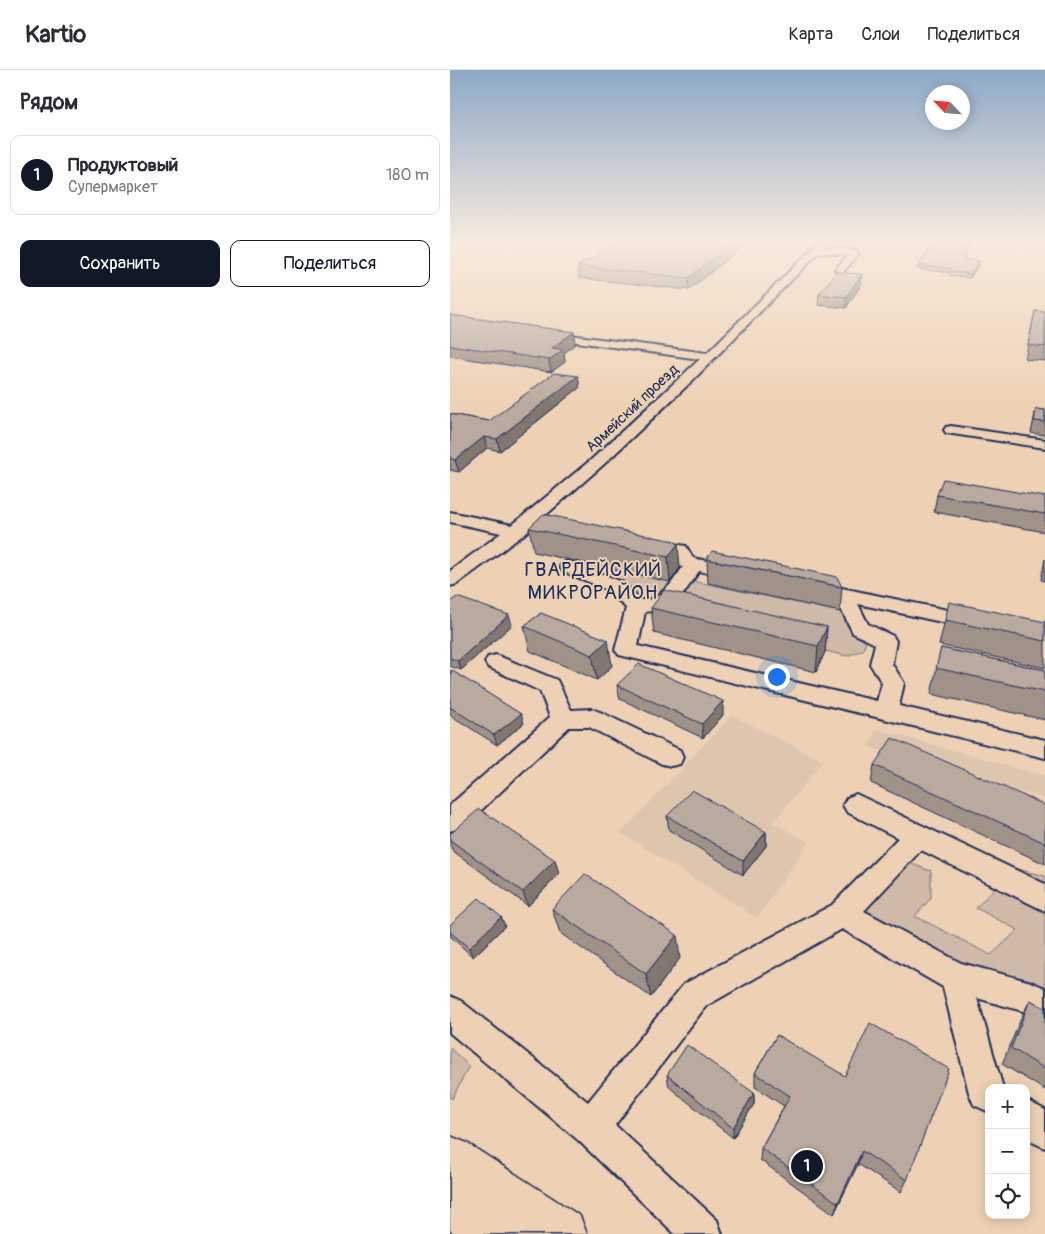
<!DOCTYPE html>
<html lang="ru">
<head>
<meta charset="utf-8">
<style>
  body { margin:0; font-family:Pangolin,sans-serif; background:#f7f7f7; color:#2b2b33 }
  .controls { position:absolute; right:15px; bottom:15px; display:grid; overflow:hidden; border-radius:10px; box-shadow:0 2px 12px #0003 }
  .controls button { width:45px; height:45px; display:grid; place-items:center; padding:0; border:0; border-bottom:1px solid #e1e1e2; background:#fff; color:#2b2b33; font:25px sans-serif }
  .compass { position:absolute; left:475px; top:15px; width:45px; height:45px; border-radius:50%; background:#fff; box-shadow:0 2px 12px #0003; rotate:296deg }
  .you { position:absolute; left:326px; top:606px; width:18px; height:18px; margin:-12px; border:4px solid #fff; border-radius:50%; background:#1a73e8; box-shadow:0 0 0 8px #1a73e833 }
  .badge { display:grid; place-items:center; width:32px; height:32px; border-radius:50%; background:#111827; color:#fff; font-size:16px; font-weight:700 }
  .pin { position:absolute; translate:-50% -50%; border:2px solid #fff; box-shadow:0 1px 5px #0006 }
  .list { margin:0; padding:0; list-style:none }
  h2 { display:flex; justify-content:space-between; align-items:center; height:65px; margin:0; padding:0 20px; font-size:21px }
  h2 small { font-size:16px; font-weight:400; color:#7c7c81 }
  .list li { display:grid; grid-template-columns:32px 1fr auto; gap:15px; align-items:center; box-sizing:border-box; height:80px; margin:0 10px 10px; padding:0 10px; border:1px solid #e1e1e2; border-radius:10px }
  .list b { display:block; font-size:19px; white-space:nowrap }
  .list p { margin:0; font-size:16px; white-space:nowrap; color:#7c7c81 }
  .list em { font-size:16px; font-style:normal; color:#7c7c81 }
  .actions { display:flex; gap:10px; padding:15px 20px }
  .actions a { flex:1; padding:11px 0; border:1px solid #111827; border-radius:10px; text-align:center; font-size:18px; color:#111827 }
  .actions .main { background:#111827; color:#fff }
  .icon { flex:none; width:28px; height:28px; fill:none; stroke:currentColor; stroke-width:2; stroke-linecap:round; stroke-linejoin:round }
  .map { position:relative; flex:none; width:595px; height:1164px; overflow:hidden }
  header { display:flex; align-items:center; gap:30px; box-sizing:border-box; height:70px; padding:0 25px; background:#fff; border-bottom:1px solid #e1e1e2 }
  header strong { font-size:24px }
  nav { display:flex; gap:28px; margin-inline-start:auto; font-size:18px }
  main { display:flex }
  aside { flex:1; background:#fff }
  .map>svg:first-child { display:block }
</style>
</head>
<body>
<header>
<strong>Kartio</strong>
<nav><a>Карта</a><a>Слои</a><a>Поделиться</a></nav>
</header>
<main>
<aside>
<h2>Рядом<small></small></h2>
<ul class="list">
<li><span class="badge">1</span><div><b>Продуктовый</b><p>Супермаркет</p></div><em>180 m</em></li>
</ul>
<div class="actions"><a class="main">Сохранить</a><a>Поделиться</a></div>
</aside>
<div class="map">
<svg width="595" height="1164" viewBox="0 0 595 1164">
  <rect width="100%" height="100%" fill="#eed1b4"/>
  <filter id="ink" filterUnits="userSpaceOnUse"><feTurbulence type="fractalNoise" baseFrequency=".02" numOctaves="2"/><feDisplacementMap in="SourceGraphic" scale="10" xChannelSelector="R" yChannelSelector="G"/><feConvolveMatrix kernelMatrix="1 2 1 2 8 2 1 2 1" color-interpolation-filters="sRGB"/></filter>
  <g filter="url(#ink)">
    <path fill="#dec5ae" d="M282,645L373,691L323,753L359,772L307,848L171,763Z
      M427,659L595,706V729L418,677Z"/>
    <path fill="#cfb9a8" stroke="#757483" d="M137,489L396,543L394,553L419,563L413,580L397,586L216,545L131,498Z
      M446,788L481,801V828L465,846L541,885L568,860L526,838L563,798L595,806V918L506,907L392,844Z
      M0,978L19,996L2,1029L0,1027Z"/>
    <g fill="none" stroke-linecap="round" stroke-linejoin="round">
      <g stroke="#1b2f5e" stroke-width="4">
        <path id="minor" d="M368,173H377L374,177L403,180L409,184L393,202L390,203L385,200L398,185L369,182L244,309L153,395L73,465L7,514L0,516V501L51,463L0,452V442L62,455L142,389L250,289L97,268L91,265L93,263L97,262L257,283Z
          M501,356L595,370V378L496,363L494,360L496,357Z
          M201,470L236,476L243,488L293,499L295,503L293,507L286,509L249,501L234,523L216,539L195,542L188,576L427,631L432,613L420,594L425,574L403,563L386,529L356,522L353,518L356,514L363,512L531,547L534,552L531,557L524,559L408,534L418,554L443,566L446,571L442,594L454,613L449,636L595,670V688L169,585L165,580L176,538L158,520L112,501L110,497L112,493L119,491L126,493L172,512L191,530L204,529L220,515L233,497L228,496L223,484L195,479L192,475L195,471Z
          M46,585L107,610L121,640L142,639L150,642L230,680L233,687L230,694L221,696L212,694L139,657H119L25,746L9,758L0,761V735L100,647L90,621L38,597L35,592L38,587Z
          M406,724L595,814V841L471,780L414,841L511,893L581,912L595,918V951L576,942L527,928L553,1018H539V1042L524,1035L519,1023L493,917L392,859L256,936L165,1055L267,1150L272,1164H225L128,1070L0,963V926L11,931L138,1032L234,914L382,835L448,768L397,742L393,735L397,728Z
          M576,1030L595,1040V1078L576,1069Z"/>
      </g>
      <g stroke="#1b2f5e" stroke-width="3">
        <path id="major" d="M0,1066L17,1073L130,1146L137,1164H5L0,1160Z"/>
      </g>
      <use href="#minor" fill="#eed1b4" fill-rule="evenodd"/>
      <use href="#major" fill="#eed1b4" fill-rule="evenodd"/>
    </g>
    <path fill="#a09189" stroke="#1b2f5e" d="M297,173L239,220L129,208L128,196Z
      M485,173H520L514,189L528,195L520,208L499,205L500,203L467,199L468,195Z
      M412,204L411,215L396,238L368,235L369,224Z
      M585,241L595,242V291L575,289Z
      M0,245L125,274L114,283L115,292L101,302L0,286Z
      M130,317L50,381L37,378L9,402L0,400V344L39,351Z
      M586,339L595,340V365L581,363Z
      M487,425L595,427V462L484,442Z
      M79,458L224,471L230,498L220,512L84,482Z
      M257,489L392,517L390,542L258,513Z
      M595,489V511L591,510Z
      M0,532L62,555L11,600L0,596Z
      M201,538L377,557L375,582L366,602L204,563Z
      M91,543L162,596L147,610L80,581L74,556Z
      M495,550L595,552V598L489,575Z
      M491,578L595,600V650L481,624Z
      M0,601L74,653L47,675L0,645Z
      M167,615L273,645L253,668L170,629Z
      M424,695L595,735V794L421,713Z
      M217,746L316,762V776L293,805L219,760Z
      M0,764L105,790L109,804L78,836L3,781L0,775Z
      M102,839L230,888L201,927L110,863Z
      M51,847L55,856L23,887L0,866V855Z
      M580,930L595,938V1020L552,994L572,946Z
      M327,965L457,1110L451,1122L408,1094L384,1144L310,1090L311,1078L334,1036L305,1017V1003Z
      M217,1005L304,1023V1034L283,1068L219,1017Z"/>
    <path fill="#82766f" stroke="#1b2f5e" d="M0,173H9L0,177Z
      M283,173H297L239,220L238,208Z
      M529,191L528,195L520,208L521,204Z
      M412,204L411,215L396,238V227Z
      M124,262L125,274L114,283L115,292L101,302L99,290L102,278Z
      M128,306L130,317L50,381L47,369Z
      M34,367L37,378L9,402L5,390Z
      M228,474L230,498L220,512L218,487Z
      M59,545L62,555L11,600L8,591Z
      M377,557L375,582L366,602L368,576Z
      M158,570L162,596L147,610L142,585Z
      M273,631V645L253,668L252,654Z
      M71,644L74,653L47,675L44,665Z
      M316,762V776L293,805V791Z
      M105,790L109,804L78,836L73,822Z
      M51,847L55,856L23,887L19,878Z
      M227,865L230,888L201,927L196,904Z
      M304,1023V1034L283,1068V1058Z
      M412,1081L408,1094L384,1144L388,1133Z"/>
    <path fill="#baa99f" stroke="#1b2f5e" d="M166,173H283L238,208L128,196Z
      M485,173H519L513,189L529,191L521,204L500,201L502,199L468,195Z
      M387,202L412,204L396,227L369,224Z
      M585,241L595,242V277L578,275Z
      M0,245L124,262L102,278L113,280L99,290L0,275Z
      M104,303L128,306L47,369L34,367L5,390L0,388V344L39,351Z
      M586,339L595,340V352L584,351Z
      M493,409L595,427V444L487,425Z
      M93,444L224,471L228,474L218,487L79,458Z
      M262,481L387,507L392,517L257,489Z
      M214,520L377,557L368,576L201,538Z
      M7,527L59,545L8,591L0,588V532Z
      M499,532L595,552V571L495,550Z
      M91,543L158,570L142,585L74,556Z
      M491,578L595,600V622L486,598Z
      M189,594L273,631L252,654L167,615Z
      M1,600L71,644L44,665L0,637Z
      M442,668L595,735V773L424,695Z
      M242,720L316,762L293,791L217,746Z
      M29,739L105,790L73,822L0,770V764Z
      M135,804L227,865L196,904L102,839Z
      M29,828L51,847L19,878L0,862V855Z
      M580,930L595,938V999L561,978Z
      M420,953L499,999L457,1110L412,1081L388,1133L311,1078L340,1026L305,1003L327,965L395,1006Z
      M237,975L304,1023L283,1058L217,1005Z"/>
  </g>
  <linearGradient id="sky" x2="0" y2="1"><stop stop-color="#8da9c7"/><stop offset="0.51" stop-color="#f7eadd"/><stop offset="1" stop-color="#f7eadd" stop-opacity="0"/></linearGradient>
  <rect width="595" height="336" fill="url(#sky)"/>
  <g text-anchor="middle" stroke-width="4" stroke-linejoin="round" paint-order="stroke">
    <g font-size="15" fill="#1b2f5e" stroke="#eed1b4">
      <text transform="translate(182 338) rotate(-43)" y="5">Армейский проезд</text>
    </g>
    <g font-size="20" letter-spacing="1" fill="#1b2f5e" stroke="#eed1b4">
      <text x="143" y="506">ГВАРДЕЙСКИЙ<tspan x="143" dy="23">МИКРОРАЙОН</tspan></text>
    </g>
  </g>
</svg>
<div class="controls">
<button>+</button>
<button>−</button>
<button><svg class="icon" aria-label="locate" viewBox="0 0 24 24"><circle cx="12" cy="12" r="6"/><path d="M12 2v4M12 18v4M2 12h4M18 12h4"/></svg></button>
</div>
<svg class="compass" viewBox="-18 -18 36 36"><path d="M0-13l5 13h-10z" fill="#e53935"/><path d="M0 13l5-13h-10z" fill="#7c7c81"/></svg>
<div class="you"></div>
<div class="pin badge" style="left:357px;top:1096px">1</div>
</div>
</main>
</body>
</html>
